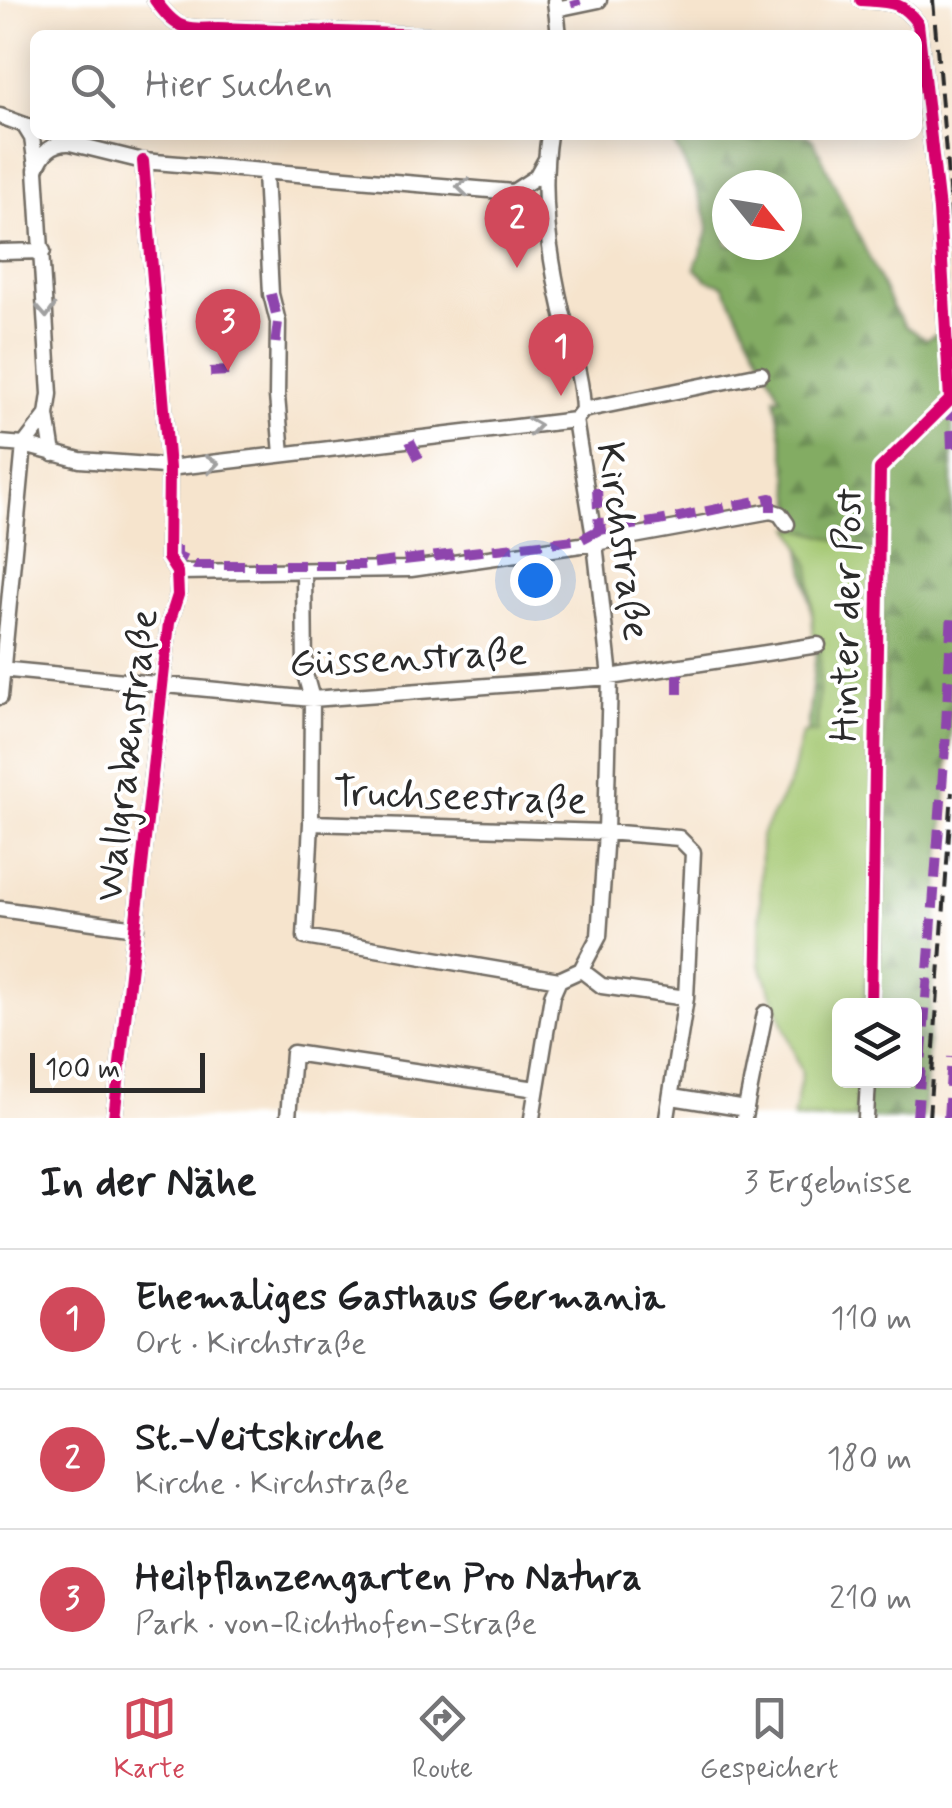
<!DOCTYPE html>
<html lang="de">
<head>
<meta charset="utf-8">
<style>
  body { margin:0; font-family:Mynerve,sans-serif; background:#f2f2f2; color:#202124 }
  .controls { position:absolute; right:30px; bottom:30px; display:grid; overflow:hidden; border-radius:15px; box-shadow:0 5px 25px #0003 }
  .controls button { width:90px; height:90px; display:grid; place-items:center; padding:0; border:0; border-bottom:2px solid #e0e0e0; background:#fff; color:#202124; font:50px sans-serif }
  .compass { position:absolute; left:712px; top:170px; width:90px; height:90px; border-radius:50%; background:#fff; box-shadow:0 5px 25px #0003; rotate:120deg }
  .scale { position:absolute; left:30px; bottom:25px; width:175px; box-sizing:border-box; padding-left:10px; border:5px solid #2b2b2b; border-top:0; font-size:28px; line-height:35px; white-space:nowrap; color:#2b2b2b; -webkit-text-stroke:8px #fff; paint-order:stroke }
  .you { position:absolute; left:535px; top:580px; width:35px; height:35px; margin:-25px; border:8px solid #fff; border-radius:50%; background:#1a73e8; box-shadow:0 0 0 15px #1a73e833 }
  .badge { display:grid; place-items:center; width:65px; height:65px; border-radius:50%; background:#d1495b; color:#fff; font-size:32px; font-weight:700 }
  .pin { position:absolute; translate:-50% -82px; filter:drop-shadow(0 2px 5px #0008) }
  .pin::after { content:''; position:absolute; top:52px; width:35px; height:30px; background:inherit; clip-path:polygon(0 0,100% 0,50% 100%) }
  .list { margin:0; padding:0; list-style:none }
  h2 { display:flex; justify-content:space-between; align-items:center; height:130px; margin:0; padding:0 40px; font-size:42px }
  h2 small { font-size:32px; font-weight:400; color:#757577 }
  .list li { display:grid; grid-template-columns:65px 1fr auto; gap:30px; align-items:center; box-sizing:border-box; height:140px; padding:0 40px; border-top:2px solid #e0e0e0 }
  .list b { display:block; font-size:38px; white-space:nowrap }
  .list p { margin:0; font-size:32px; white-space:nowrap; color:#757577 }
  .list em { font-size:32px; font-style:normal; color:#757577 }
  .icon { flex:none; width:55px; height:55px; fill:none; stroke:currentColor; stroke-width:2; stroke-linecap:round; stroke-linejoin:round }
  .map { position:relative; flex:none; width:952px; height:1118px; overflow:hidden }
  .search { position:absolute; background:#fff; box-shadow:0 5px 25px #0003; left:30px; right:30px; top:30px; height:110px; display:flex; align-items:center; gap:25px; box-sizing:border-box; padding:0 35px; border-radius:15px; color:#757577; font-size:38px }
  .sheet { height:550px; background:#fff }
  nav { display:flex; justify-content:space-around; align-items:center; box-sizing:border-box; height:140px; border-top:2px solid #e0e0e0; background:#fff; font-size:28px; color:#757577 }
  nav a { display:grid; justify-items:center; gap:5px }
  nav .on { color:#d1495b }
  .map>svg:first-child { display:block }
</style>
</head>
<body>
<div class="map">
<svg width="952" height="1118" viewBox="0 0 952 1118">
  <defs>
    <pattern id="forest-firs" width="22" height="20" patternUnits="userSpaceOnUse" patternTransform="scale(2.5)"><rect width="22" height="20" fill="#83ac64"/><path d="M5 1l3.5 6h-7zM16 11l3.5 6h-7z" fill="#6b8c53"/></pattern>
  </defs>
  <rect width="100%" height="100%" fill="#fff"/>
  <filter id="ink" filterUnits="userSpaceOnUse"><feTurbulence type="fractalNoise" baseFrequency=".01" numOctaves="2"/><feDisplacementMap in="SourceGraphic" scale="20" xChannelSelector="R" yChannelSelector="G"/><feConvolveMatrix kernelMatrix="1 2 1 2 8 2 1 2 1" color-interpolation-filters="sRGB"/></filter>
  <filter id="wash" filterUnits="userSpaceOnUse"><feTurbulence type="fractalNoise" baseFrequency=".0048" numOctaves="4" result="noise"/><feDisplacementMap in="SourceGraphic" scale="40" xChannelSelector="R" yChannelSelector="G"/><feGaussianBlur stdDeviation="2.25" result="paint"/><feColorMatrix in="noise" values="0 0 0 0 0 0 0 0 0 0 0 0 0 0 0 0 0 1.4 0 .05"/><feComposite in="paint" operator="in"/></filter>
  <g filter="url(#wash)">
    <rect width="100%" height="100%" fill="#f6e4cd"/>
    <path fill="url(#forest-firs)" stroke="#576c48" stroke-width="2.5" fill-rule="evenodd" d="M669,135H807L814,141L893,308L905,326L926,339L952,328V707L923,1118H803L812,1047L775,1006L817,644L775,397L781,398L723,285L707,280L695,268C698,256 706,242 708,231C710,212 680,153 669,135ZM727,185H787V245H727ZM840,1006H914V1080H840Z"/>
    <path fill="#a4c872" stroke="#687a4e" stroke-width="2.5" d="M791,527L880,552L886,694L864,1005L840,1006V1080L858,1081L855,1118H793L802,1073L760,963L761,836L790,782L802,733H817L821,650H814L810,566Z"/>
  </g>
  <g filter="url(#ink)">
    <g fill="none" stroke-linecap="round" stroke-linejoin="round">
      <g stroke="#726c64" stroke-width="19">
        <path id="street" d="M155,0C176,29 183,30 218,28L428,35
          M861,0C889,2 901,0 918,24L939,210L950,400L880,469L871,1006
          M555,1L559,35
          M556,9L599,0
          M0,116L30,127
          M24,125L32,138L36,166
          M549,135C540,192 549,255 562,311C570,344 582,376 583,410L575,420L595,543L610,677L606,832L599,936L581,970L559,980
          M265,173L271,294L278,322L277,396L282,454
          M513,192L547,215
          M0,252L43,251
          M583,410L761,374
          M47,415L53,454
          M0,443L24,445L80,460L177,467L575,420
          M24,445L47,415L50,394L36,170C42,153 52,142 70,143L143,161L513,192L536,177L545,161
          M177,572L411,569L595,543L771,511L780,514L787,524
          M304,572L305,674L312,699L311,823L305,937L559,980
          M0,669L312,699L610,677L818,645
          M0,697L24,445
          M311,823L606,832L679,838L693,852L686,998L667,1118
          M0,909L136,928
          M581,970L602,986L686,998
          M672,1097L746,1109
          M114,1118L169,623L178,595L177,572L168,558L169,468L143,161
          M288,1118L293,1053L536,1089
          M532,1118L552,996L559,980
          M744,1118L765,1013
          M866,1118L868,1080"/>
      </g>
      <use href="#street" stroke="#fff" stroke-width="14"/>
      <path stroke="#2b2b2b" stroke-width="4" stroke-dasharray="15 8" stroke-linecap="butt" d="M933,0L952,224
        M929,1118L952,792"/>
      <path stroke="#8e44ad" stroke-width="10" stroke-dasharray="20 10" stroke-linecap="butt" d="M575,0L577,6
        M271,294L278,322L275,347
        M210,372L228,371
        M950,400L952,448
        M410,441L423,467
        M597,488L599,530L659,521L771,498V511
        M176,546V556L195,565H362L582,539L599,530
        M678,694V666
        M917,1118L945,747L952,611
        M948,1118L952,1057"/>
      <g stroke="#fff" stroke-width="19">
        <path id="cycleway" d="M155,0C176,29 183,30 218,28L428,35
          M861,0C889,2 901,0 918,24L939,210L950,400L880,469L871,1006
          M114,1118L169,623L178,595L177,572L168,558L169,468L143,161"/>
      </g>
      <use href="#cycleway" stroke="#d6006c" stroke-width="12"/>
    </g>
    <defs><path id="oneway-chevron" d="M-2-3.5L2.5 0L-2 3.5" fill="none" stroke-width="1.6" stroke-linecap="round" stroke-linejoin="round" transform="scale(2.5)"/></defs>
    <g stroke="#a0a0a0">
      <use href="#oneway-chevron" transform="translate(463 187) rotate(-174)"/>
      <use href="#oneway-chevron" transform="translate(46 311) rotate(87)"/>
      <use href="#oneway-chevron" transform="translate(534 426) rotate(-8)"/>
      <use href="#oneway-chevron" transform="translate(212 464) rotate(-8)"/>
    </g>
  </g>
  <g text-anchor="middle" stroke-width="8" stroke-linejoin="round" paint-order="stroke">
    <g font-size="40" fill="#2b2b2b" stroke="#fff">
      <text transform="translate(625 541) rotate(82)" y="14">Kirchstraße</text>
      <text transform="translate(845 615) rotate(-89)" y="14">Hinter der Post</text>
      <text transform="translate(408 656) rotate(-3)" y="14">Güssenstraße</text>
      <text transform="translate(125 755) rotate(-83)" y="14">Wallgrabenstraße</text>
      <text transform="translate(460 795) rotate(2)" y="14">Truchseestraße</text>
    </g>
  </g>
</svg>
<div class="controls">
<button><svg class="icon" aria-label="layers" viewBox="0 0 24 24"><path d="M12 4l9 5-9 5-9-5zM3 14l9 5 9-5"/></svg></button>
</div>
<svg class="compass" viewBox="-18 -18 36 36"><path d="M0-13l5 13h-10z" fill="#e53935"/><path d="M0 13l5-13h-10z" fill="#757577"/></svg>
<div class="scale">100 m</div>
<div class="you"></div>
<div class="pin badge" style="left:561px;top:396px">1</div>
<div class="pin badge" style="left:517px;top:268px">2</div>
<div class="pin badge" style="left:228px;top:371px">3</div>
<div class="search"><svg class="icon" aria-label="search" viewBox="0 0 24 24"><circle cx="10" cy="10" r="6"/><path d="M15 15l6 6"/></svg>Hier suchen</div>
</div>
<section class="sheet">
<h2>In der Nähe<small>3 Ergebnisse</small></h2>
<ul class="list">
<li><span class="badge">1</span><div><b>Ehemaliges Gasthaus Germania</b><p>Ort · Kirchstraße</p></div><em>110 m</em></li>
<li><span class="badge">2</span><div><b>St.-Veitskirche</b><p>Kirche · Kirchstraße</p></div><em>180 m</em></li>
<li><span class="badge">3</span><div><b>Heilpflanzengarten Pro Natura</b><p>Park · von-Richthofen-Straße</p></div><em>210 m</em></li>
</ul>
</section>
<nav>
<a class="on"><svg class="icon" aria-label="map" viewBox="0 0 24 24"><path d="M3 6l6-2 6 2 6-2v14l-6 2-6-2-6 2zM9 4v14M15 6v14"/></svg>Karte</a>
<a><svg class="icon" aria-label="directions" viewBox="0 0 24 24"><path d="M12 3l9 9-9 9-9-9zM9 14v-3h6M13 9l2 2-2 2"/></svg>Route</a>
<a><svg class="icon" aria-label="saved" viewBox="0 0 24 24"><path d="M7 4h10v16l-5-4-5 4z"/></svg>Gespeichert</a>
</nav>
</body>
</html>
